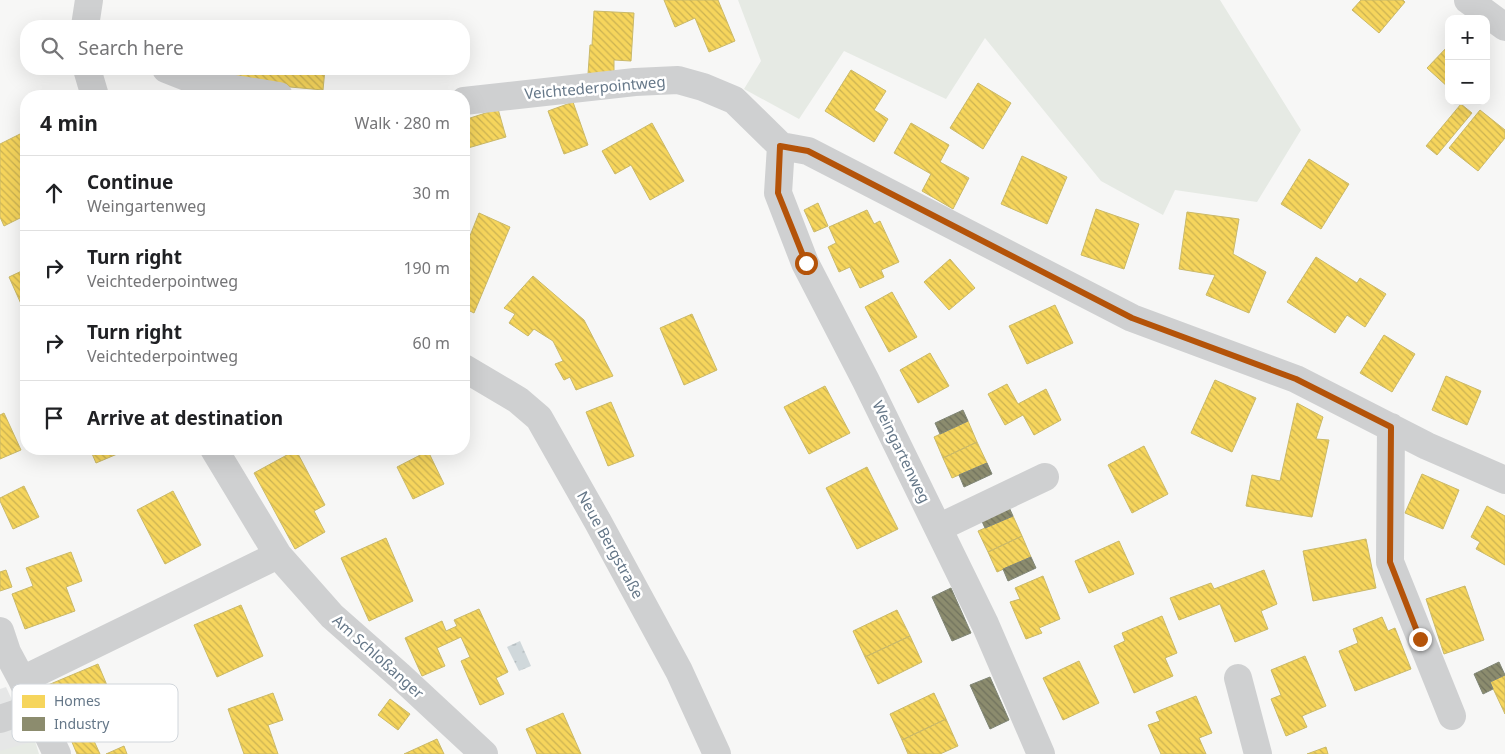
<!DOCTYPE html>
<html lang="en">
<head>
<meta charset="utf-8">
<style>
  body { margin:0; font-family:"Noto Sans",sans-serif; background:#f6f6f6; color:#202124 }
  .controls { position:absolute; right:15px; top:15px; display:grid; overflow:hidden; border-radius:10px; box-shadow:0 5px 20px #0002 }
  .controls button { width:45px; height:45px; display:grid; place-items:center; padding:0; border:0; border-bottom:1px solid #e0e0e0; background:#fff; color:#202124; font:25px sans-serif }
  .stop { position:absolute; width:15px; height:15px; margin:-11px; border:4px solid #b45309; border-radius:50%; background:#fff }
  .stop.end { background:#b45309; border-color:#fff; box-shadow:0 1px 5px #0008 }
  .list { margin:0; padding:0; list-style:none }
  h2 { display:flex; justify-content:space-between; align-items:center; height:65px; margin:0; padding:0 20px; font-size:21px }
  h2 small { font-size:16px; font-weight:400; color:#757577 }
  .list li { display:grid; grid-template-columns:32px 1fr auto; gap:15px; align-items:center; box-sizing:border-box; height:75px; padding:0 20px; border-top:1px solid #e0e0e0 }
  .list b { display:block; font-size:19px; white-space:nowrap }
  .list p { margin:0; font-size:16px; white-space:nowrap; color:#757577 }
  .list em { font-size:16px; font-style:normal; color:#757577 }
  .icon { flex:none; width:28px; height:28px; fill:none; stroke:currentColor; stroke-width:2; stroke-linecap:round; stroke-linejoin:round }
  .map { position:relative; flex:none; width:1505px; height:754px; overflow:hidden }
  .search { position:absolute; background:#fff; box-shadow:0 5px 20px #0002; left:20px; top:20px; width:450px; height:55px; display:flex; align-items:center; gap:12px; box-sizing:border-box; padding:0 18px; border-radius:20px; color:#757577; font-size:19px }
  .panel { position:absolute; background:#fff; box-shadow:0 5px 20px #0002; left:20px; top:90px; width:450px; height:365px; border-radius:20px }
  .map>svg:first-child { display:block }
</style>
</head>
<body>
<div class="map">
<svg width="1505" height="754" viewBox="0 0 1505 754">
  <defs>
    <pattern id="water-ripples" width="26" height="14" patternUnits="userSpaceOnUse" patternTransform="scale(1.25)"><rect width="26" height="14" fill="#d0d8db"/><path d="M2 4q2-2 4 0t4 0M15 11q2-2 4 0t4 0" fill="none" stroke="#acb4b7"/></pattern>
    <pattern id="homes-back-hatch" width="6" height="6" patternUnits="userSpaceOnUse" patternTransform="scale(1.25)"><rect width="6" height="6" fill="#f6d55c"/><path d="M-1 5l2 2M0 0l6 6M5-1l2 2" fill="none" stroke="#cbb252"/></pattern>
    <pattern id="industry-back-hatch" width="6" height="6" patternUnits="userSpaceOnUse" patternTransform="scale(1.25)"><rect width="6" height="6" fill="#8c8c6e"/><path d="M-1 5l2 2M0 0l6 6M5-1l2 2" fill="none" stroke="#70725d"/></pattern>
  </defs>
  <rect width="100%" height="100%" fill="#f7f7f6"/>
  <path fill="#e6e7e7" d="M6,687L37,754H0V689Z"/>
  <path fill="#e6eae4" d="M738,0H1220L1301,130L1257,202L1175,190L1163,215L1101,181L985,38L946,99L844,51L799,119L744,89L761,61Z
    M35,741L39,754H0V751Z"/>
  <path fill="url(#water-ripples)" d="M520,641L531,666L519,671L507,647Z"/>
  <path fill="url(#homes-back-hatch)" stroke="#cab969" d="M664,0H718L735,41L709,52L695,18L675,27Z
    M1361,0H1403L1405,2L1379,33L1352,10Z
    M594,11L634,13L631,61L614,60V75L588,74L590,45H592Z
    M1449,45V88L1427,68Z
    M225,69H325L323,90L224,81Z
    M851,70L886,91L874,110L888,119L874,142L825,111Z
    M978,83L1011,103L983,149L950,128Z
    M573,102L588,145L564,154L548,111Z
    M1461,104L1472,113L1437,155L1426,146Z
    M498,109L506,137L468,148L464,134V120Z
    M1480,110L1505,130V138L1478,171L1449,148Z
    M652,123L684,181L650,200L631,165L615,174L602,151Z
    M911,123L949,145L940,162L969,178L953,209L922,191L931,174L894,153Z
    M26,131V215L4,226L0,217V144Z
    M1022,156L1067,177L1047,224L1001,204Z
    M1309,159L1349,184L1321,229L1281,204Z
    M818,203L828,226L814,232L804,210Z
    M1096,209L1139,224L1124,269L1081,255Z
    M867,210L874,224L880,221L899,262L881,270L884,277L860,288L850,267L839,272L828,247L836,243L829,227Z
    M1187,212L1239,219L1233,254L1266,272L1249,313L1206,295L1215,275L1179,269Z
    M479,213L510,227L474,313L464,308V251Z
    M1316,257L1357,283L1360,278L1386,294L1365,327L1347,315L1335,333L1287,302Z
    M950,259L975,288L949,310L924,282Z
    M26,269V315L9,277Z
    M533,276L584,320L613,376L576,390L570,377L564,380L555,364L563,361L553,341L534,329L528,336L509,323L515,314L504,308Z
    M892,292L917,337L889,352L865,307Z
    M1055,305L1073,343L1027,364L1009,326Z
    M692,314L717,370L684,385L660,328Z
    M1384,335L1415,354L1392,392L1360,373Z
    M930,353L949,386L918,403L900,370Z
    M1446,376L1481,391L1467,425L1432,410Z
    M1215,380L1256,398L1232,452L1191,433Z
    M1007,384L1018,404L1046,389L1061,420L1034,435L1023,415L1005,425L988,394Z
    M825,386L850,433L809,454L784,407Z
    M611,402L634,456L608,466L586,412Z
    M1297,403L1323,417L1316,439L1329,440L1312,517L1246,506L1252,475L1280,481Z
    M4,413L21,450L0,459V415Z
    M968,421L977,442L943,458L934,437Z
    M977,442L987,463L952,478L943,458Z
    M1144,446L1168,494L1132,513L1108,465Z
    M90,449H129L96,463Z
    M296,450L325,505L314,511L325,532L295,549L254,473Z
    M428,451L444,484L413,499L397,467Z
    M867,467L898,529L857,549L826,488Z
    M1422,474L1459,490L1443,529L1405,513Z
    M24,486L39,517L13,529L0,501V498Z
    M173,491L201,545L165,564L137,510Z
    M1487,506L1505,516V565L1476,549L1480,542L1471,537Z
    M1013,516L1022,536L988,552L978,531Z
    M1022,536L1031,557L997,572L988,552Z
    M386,538L413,601L369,621L341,558Z
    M1366,539L1376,588L1313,601L1303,551Z
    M1119,541L1134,574L1089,593L1075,561Z
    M71,552L82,581L66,587L75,611L25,629L12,594L33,586L26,568Z
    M6,570L12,587L0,591V572Z
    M1264,570L1277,604L1261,611L1268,629L1235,642L1220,604L1179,620L1170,598L1211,583L1214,589Z
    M1043,576L1060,619L1039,628L1042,633L1026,639L1010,602L1020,599L1015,588Z
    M1465,586L1484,640L1444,654L1426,599Z
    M241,605L263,656L217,677L194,625Z
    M479,609L508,672L496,678L504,694L480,705L461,661L470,657L461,637L437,648L445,666L422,676L405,638L442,621L446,631L457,626L454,620Z
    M897,610L910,636L865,657L853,631Z
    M1162,616L1177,653L1165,658L1173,676L1134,693L1114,646L1125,641L1122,633Z
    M1382,617L1388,631L1395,628L1411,669L1355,691L1339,651L1358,643L1353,629Z
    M910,636L922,662L878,684L865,657Z
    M1305,656L1326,706L1302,716L1307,727L1286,736L1271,699L1281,695L1271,670Z
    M1079,661L1099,703L1063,720L1043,678Z
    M98,664L120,716L89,730L100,754H77L48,685Z
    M1505,675V714L1490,682Z
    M273,693L283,720L268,725L278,754H244L228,709Z
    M934,693L946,719L902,740L890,714Z
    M1196,696L1212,733L1199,738L1206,754H1161L1148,725L1160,721L1156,712Z
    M390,699L410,714L398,730L378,715Z
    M563,713L581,754H537L526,729Z
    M946,719L958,746L940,754H908L902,740Z
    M437,739L444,754H404Z
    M124,746L127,754H106Z
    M1326,747L1328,754H1307Z"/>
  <path fill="url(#industry-back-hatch)" stroke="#808676" d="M963,410L968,421L940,434L935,423Z
    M987,463L992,474L964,487L959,475Z
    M1008,505L1013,516L985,528L980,517Z
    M1031,557L1036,568L1008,581L1003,569Z
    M951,588L971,633L952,641L932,597Z
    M1499,662L1505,675L1490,682L1493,689L1483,694L1474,674Z
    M990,677L1009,720L990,729L970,685Z"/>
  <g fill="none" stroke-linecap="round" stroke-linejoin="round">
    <path stroke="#cfd0d1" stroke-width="28" d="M1468,0L1505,27
      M85,26L89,0
      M87,69L95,96
      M166,69L204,84L279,96
      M464,101L635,82L678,80L703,87L734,100L781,146L808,151L1132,318L1296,379L1427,446L1505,480
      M781,146L778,193L805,263L866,381L985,624L1041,754
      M464,368L518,400L539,418L598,522L679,671L717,754
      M1391,427L1390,562L1452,716
      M214,449L278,555L332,616L400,676L484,754
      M938,528L1045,477
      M0,631L7,652L22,680
      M1238,678L1258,754
      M0,719L36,707
      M57,754L22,680L278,555"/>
  </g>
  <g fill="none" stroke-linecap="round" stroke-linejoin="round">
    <path stroke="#b45309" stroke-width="6" d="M806,263L778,193L780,146L808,151L1132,318L1296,379L1391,427L1390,562L1420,639"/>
  </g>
  <g text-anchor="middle" stroke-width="5" stroke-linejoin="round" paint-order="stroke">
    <g font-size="15" fill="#657788" stroke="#fff">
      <text transform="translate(595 88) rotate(-5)" y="5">Veichtederpointweg</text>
      <text transform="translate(901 452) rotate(64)" y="5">Weingartenweg</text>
      <text transform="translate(610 545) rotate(61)" y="5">Neue Bergstraße</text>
      <text transform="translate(378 657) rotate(42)" y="5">Am Schloßanger</text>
    </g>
  </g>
  <rect x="12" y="684" width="166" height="58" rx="8" fill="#fff" stroke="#d1d6db" stroke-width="1"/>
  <rect x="22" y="695" width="23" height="13" fill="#f6d55c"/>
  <rect x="22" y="717" width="23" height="14" fill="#8c8c6e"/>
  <g font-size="14" fill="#657788">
    <text x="54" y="706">Homes</text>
    <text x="54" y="729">Industry</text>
  </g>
</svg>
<div class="controls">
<button>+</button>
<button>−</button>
</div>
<div class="stop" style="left:806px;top:263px"></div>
<div class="stop end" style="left:1420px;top:639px"></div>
<div class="search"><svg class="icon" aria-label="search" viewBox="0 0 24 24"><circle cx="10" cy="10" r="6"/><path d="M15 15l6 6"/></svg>Search here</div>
<section class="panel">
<h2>4 min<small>Walk · 280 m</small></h2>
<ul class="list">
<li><svg class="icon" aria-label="ahead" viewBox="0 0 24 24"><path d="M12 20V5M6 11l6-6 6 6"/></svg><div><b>Continue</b><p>Weingartenweg</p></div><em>30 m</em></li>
<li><svg class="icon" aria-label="right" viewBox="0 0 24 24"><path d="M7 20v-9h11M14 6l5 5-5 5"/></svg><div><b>Turn right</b><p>Veichtederpointweg</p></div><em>190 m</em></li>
<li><svg class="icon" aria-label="right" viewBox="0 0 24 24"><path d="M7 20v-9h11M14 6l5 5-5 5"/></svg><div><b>Turn right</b><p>Veichtederpointweg</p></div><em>60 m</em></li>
<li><svg class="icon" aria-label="arrive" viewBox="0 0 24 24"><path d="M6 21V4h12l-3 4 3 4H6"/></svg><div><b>Arrive at destination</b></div></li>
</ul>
</section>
</div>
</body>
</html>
